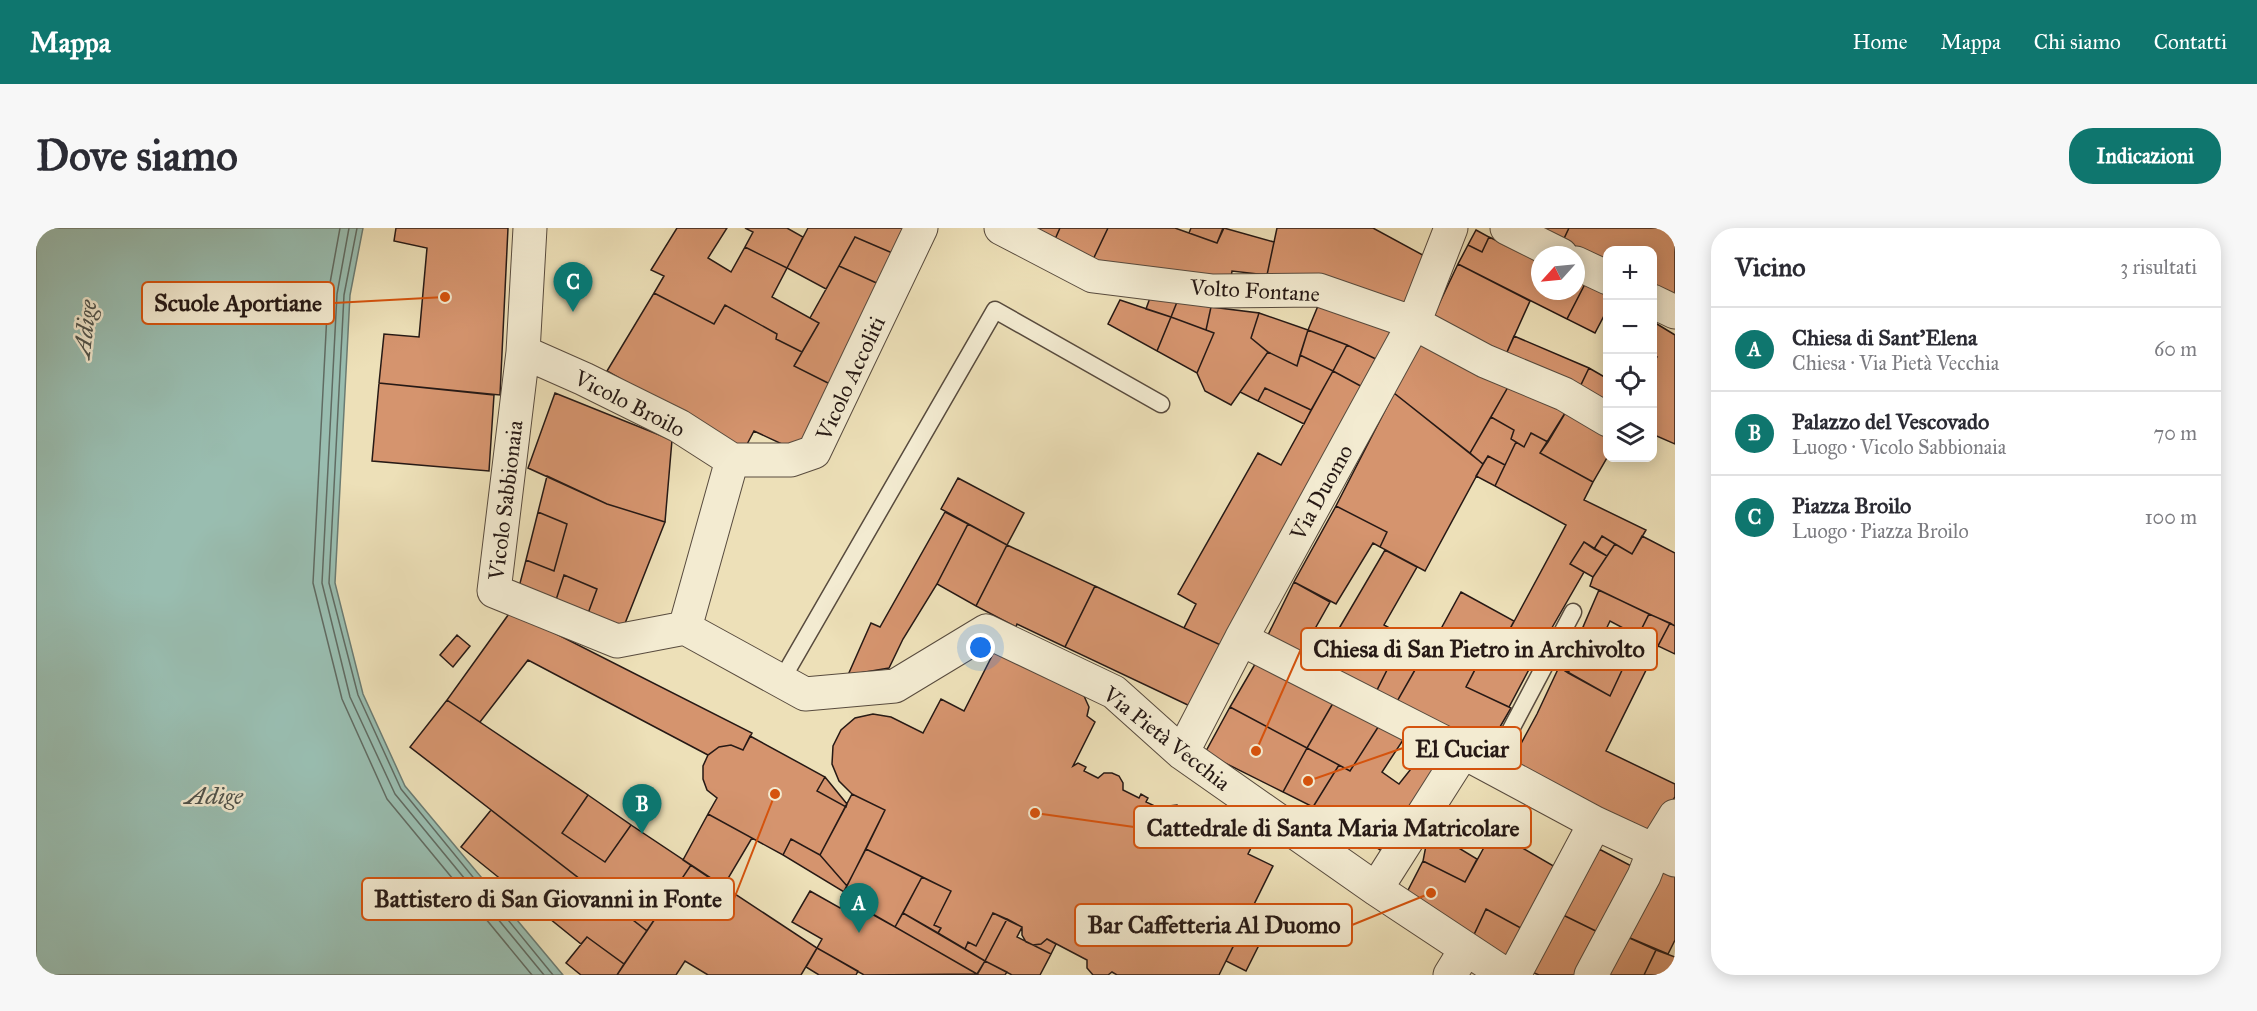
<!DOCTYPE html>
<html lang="it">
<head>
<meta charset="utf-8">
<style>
  body { margin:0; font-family:"IM FELL Great Primer",serif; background:#f7f7f7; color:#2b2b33 }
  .controls { position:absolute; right:18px; top:18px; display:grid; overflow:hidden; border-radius:12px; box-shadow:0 3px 15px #0003 }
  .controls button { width:54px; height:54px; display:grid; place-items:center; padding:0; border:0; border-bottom:2px solid #e1e1e2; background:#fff; color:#2b2b33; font:30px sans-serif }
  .compass { position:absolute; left:1495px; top:18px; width:54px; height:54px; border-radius:50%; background:#fff; box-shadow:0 3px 15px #0003; rotate:243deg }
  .you { position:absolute; left:945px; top:420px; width:21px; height:21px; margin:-15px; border:4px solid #fff; border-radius:50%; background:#1a73e8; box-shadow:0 0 0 9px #1a73e833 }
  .badge { display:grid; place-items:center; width:39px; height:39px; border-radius:50%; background:#0f766e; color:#fff; font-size:20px; font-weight:700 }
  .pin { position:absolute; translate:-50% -50px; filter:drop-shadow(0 2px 3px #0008) }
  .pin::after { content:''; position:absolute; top:32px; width:21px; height:18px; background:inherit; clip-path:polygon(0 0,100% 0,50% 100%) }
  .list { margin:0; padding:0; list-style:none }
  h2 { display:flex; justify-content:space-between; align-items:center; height:78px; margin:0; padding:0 24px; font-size:26px }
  h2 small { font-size:20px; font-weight:400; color:#7c7c81 }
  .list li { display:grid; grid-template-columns:39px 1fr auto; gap:18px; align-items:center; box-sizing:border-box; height:84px; padding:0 24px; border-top:2px solid #e1e1e2 }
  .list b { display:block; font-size:22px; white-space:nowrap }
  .list p { margin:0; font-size:20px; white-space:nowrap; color:#7c7c81 }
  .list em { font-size:20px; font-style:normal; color:#7c7c81 }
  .icon { flex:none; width:33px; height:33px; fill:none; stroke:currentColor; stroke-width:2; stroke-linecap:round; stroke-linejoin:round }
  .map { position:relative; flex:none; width:1639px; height:747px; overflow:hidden; border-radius:24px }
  header { display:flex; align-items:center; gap:36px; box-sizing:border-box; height:84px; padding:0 30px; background:#0f766e; color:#fff }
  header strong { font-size:28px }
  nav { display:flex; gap:33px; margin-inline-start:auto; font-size:21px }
  .intro { display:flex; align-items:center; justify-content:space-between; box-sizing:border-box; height:144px; padding:0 36px }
  h1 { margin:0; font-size:42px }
  .button { padding:15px 27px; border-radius:24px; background:#0f766e; color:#fff; font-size:21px; font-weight:700 }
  main { display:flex; gap:36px; padding:0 36px }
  aside { flex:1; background:#fff; border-radius:24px; box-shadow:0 3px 15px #0003 }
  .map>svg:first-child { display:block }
</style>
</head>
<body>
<header>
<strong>Mappa</strong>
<nav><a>Home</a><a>Mappa</a><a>Chi siamo</a><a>Contatti</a></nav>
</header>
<div class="intro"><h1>Dove siamo</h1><a class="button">Indicazioni</a></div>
<main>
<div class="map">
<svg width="1639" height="747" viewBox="0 0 1639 747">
  <rect width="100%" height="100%" fill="#ede0b8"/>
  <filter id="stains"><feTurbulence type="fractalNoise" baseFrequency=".00333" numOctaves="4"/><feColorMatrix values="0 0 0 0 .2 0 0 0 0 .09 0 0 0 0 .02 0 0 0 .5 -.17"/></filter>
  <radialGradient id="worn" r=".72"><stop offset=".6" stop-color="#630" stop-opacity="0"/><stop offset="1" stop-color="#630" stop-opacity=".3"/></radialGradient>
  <path fill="#99bdb0" stroke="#6b7b72" stroke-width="1.5" d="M0,0H327L314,67L299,355L327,466L369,558L527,747H0Z"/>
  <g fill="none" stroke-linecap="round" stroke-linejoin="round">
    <path stroke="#606b62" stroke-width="1.5" d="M304,0L292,66L277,355L306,471L351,571L496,747
      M313,0L301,66L286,355L314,469L359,566L508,747
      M321,0L308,67L293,355L322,467L365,561L517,747"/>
  </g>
  <path fill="#d5946e" stroke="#261915" stroke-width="1.5" d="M360,0H472L464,167L343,155L348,106L383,109L391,20L358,13Z
    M641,0H691L672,30L695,44L709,19L751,40L736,69L783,95L766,124L740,111L741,106L689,77L678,96L618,65L628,48L615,42Z
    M709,0H751L767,9L751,40L709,19L717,4Z
    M772,0H876L861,27L819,9L790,61L751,40Z
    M985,0H1024L1016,18Z
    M1024,0H1072L1053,40L1016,18Z
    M1072,0H1139L1181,15L1188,0L1238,14L1231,47L1196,43L1194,57L1053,40Z
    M1155,0H1187L1181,15L1153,5Z
    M1241,0H1337L1394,31L1368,83L1231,47Z
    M1485,0H1533L1524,19Z
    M1533,0H1639V73L1616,65V22H1572V43L1524,19Z
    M1440,2L1453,9L1446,24L1432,17Z
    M819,9L861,27L845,57L803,38Z
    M1453,9L1504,33V63H1540V50L1550,54L1531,91L1422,36L1432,17L1446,24Z
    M1422,36L1494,73L1467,133L1393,97Z
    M803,38L845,57L794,156L758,138L783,95L774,90Z
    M1550,54L1572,68V80L1559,105L1531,91Z
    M618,65L678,96L689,77L741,106L740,111L766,124L758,138L794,156L761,223L718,203L708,222L571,143Z
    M1115,67L1141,74L1135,89L1110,81Z
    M1084,72L1135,89L1121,123L1072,96Z
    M1284,73L1362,99L1346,134L1311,117L1272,102Z
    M1141,74L1175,79L1170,102L1135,89Z
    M1175,79L1223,85L1215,110L1232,124L1195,177L1169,163L1161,145L1178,105L1170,102Z
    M1223,85L1272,102L1261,138L1232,124L1215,110Z
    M1135,89L1178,105L1161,145L1121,123Z
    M1616,93L1639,107V216L1616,206V138L1621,129L1616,127Z
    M1272,102L1311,117L1297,143L1264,127Z
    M1478,108L1553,140L1542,163L1467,133Z
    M1384,112L1476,152L1434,225L1358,165Z
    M1311,117L1346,134L1332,162L1297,143Z
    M1232,124L1261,138L1264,127L1297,143L1275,182L1229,160L1222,173L1204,164Z
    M1553,140L1572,151V181L1542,163Z
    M1297,143L1332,162L1191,420L1148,400L1160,376L1142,366L1222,225L1245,237Z
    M1476,152L1534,177L1512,214L1495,205L1488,219L1475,211L1478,202L1455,189Z
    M343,155L458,167L453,243L336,233Z
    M1229,160L1275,182L1268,196L1222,173Z
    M519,165L636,212L629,294L571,276L492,240Z
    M1358,165L1447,236L1389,343L1344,319L1351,304L1300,278Z
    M1534,177L1572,200V228L1557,254L1504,225Z
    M1455,189L1478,202L1475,211L1480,214L1469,237L1452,228L1447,236L1434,225Z
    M1495,205L1512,214L1504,225L1557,254L1548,272L1610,302L1596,326L1566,308L1558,321L1548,314L1534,336L1548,344L1506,417L1473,479L1430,459L1449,422L1460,427L1530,297L1459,258L1480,214L1488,219Z
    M1452,228L1469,237L1459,258L1440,248Z
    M511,248L571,276L629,294L586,403L551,388L561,361L528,347L519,375L483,359L490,332L518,343L531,296L502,284Z
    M922,250L988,285L971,317L905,281Z
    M1300,278L1351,304L1344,319L1337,315L1300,376L1258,354Z
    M502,284L531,296L518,343L490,332Z
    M909,284L932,296L901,356L867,411L853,440L812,447L835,395L844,399Z
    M932,296L971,317L940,378L901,356Z
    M1566,308L1579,316L1571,328L1558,321Z
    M1606,308L1639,325V398L1554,358L1557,349L1579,316L1596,326Z
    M1548,314L1571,328L1557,349L1534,336Z
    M971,317L1059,358L1029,419L981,396L980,399L940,378Z
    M1349,322L1381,339L1348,397L1391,421L1359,477L1339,466L1353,438L1298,409Z
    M528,347L561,361L551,388L519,375Z
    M1258,354L1294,374L1280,399L1353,438L1339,466L1231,409Z
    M1059,358L1191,420L1156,479L1029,419Z
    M1563,362L1613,386L1602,408L1574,393L1566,410L1547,399Z
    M1425,364L1478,393L1460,427L1406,399Z
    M475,383L716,505L707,522L695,517L683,519L672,527L492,432L444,494L411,472Z
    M1613,386L1634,395L1622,418L1602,408Z
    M1634,395L1639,398V426L1622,418Z
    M1547,399L1555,404L1532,445L1523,439Z
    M1555,404L1594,425L1574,468L1532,445Z
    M421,407L434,418L417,439L404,427Z
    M1602,408L1622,418L1570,523L1639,556V569L1612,606L1475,534L1501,486L1523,439L1574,468Z
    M1397,410L1443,434L1430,459L1475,480L1450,523L1359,477Z
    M958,424L1048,468L1053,479L1051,488L1059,494L1037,538L1042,535L1050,539L1048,543L1062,550L1068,545H1076L1083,548L1087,555V562L1103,570L1105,566L1112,570L1110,574L1127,582L1133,578L1141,577L1147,581L1151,587L1152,595L1165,602L1167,598L1174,601L1172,605L1185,612L1189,602L1217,616L1212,626L1237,638L1183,747H1081L1076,744L1072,747H1057L1051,740V732L1011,711L1005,716L997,717L990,714L986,707V699L957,685L940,718L932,714L929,721L902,705L905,700L898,697L915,663L830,621L849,582L816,566L803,553L796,536L797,518L805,502L819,490L837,486L855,489L887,505L905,471L928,483Z
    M1222,431L1300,470L1271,520L1194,479Z
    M1300,470L1346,493L1314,543L1271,520Z
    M411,472L552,567L526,605L569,634L595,597L655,637L611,703L374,519Z
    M1194,479L1271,520L1247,564L1169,525Z
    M1346,493L1371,506L1346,544L1363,556L1394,517L1420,531L1349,625L1277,579L1303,537L1314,543Z
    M714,508L789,549L811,576L784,627L755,611L747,627L672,586L681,570L671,562L667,551V538L672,527L683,519L695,517L707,522Z
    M1271,520L1303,537L1277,579L1247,564Z
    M789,549L811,576L810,579L781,563Z
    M816,566L849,582L811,658L784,627Z
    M552,567L595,597L569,634L526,605Z
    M455,582L611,703L588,736L551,709L545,716L425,619Z
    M672,586L716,610L687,659L647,632Z
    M1393,602L1441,631L1429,654L1387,633Z
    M1457,603L1521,640L1492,704L1450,681L1436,711L1367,672L1387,633L1429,654Z
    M755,611L784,627L811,658L808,664L747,627Z
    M830,621L886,649L859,699L805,669Z
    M1563,621L1603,642L1568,707L1525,686Z
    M1629,632L1639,637V712L1632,726L1587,707Z
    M655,637L781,720L765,747H672L649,733L640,747H581Z
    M886,649L915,663L898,697L905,700L902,705L867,685Z
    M774,663L804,680L809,670L941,746L828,747L781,720L786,711L756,694Z
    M1450,681L1492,704L1474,732L1436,711Z
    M867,685L949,733L941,746L859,699Z
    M957,685L971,691L949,733L929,721L932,714L940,718Z
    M1525,686L1568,707L1547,747H1503L1493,743Z
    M971,691L986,699L981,709L1015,726L1004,747H976L949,733Z
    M1209,695L1229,705L1210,743L1190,733Z
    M1587,707L1620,722L1608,747H1568Z
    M551,709L588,736L581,747H545L530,735Z
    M1011,711L1020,716L1015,726L997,717L1005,716Z
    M781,720L822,743L820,747H783L770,739Z
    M1620,722L1639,729V747H1608Z
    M949,733L971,744L969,747H941Z"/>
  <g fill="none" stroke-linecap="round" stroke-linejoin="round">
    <g stroke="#584b3e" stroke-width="19">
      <path id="lane" d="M745,453L959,82L1125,176
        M1455,539L1537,384"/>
    </g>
    <g stroke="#584b3e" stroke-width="35">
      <path id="street" d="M494,0L487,124L458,363L581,413L649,400
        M965,0L1057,48L1177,63L1283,62L1378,95L1449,133L1528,166L1572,192
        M1471,0L1525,27
        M1540,35L1572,50
        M1616,73L1639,84
        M487,124L548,151L643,198L696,232
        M696,232H755L778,224L885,0
        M649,400L769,466L859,458L950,403L1078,464L1146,525L1340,661L1470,747
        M649,400L696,232
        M1205,411L1427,524L1559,595L1639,632
        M1146,525L1205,411L1378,95L1415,0
        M1340,661L1427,524
        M1414,747L1430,721
        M1478,747L1559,595
        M1555,747L1608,648L1618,622L1639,588"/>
    </g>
    <use href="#lane" stroke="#f3ebd1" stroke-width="16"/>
    <use href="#street" stroke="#f3ebd1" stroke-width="33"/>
  </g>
  <g text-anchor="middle" stroke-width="5" stroke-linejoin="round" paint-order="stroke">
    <g font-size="22" fill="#261915" stroke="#f3ebd1">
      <text transform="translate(1219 62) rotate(3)" y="8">Volto Fontane</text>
      <text transform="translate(814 150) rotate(-65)" y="8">Vicolo Accoliti</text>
      <text transform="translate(594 175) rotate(27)" y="8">Vicolo Broilo</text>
      <text transform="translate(1285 264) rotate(-61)" y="8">Via Duomo</text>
      <text transform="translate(469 272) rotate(-83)" y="8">Vicolo Sabbionaia</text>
      <text transform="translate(1131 510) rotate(38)" y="8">Via Pietà Vecchia</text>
    </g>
    <g font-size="24" font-style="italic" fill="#4e524b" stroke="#f3ebd1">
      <text transform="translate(49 101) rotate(-83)" y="8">Adige</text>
      <text x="178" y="576">Adige</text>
    </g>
  </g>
  <path fill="none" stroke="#d5530d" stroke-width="2" d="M409 69L298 75M1220 523L1265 421M1272 553L1367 520M999 585L1098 599M739 566L698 671M1395 665L1316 697"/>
  <g fill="#d5530d" stroke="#f3ebd1" stroke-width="2">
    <circle cx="409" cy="69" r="6"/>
    <circle cx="1220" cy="523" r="6"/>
    <circle cx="1272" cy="553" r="6"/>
    <circle cx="999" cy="585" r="6"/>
    <circle cx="739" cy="566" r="6"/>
    <circle cx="1395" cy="665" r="6"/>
  </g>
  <g fill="#f3ebd1" stroke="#d5530d" stroke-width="2">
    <rect x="106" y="54" width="192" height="42" rx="6"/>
    <rect x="1265" y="400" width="356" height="42" rx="6"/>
    <rect x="1367" y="499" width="118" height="42" rx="6"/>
    <rect x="1098" y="578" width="397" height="42" rx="6"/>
    <rect x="326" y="650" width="372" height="42" rx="6"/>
    <rect x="1039" y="676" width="277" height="42" rx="6"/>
  </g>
  <g font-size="24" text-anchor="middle" font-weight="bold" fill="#261915">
    <text x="202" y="83">Scuole Aportiane</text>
    <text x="1443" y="429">Chiesa di San Pietro in Archivolto</text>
    <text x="1426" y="529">El Cuciar</text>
    <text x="1297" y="608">Cattedrale di Santa Maria Matricolare</text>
    <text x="512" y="679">Battistero di San Giovanni in Fonte</text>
    <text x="1178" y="705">Bar Caffetteria Al Duomo</text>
  </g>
  <rect width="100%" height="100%" filter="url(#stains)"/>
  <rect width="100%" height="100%" fill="url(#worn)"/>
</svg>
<div class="controls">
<button>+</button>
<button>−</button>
<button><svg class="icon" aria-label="locate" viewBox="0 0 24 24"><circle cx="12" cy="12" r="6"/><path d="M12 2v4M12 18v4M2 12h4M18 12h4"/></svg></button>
<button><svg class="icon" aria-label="layers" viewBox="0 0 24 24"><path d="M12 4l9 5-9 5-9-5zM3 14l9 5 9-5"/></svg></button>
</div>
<svg class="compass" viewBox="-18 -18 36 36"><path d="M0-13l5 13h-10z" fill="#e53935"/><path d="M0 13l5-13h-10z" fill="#7c7c81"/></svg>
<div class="you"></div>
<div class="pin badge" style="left:823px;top:705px">A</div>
<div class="pin badge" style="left:606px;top:606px">B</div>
<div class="pin badge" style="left:537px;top:84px">C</div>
</div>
<aside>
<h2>Vicino<small>3 risultati</small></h2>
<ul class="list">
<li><span class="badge">A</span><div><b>Chiesa di Sant'Elena</b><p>Chiesa · Via Pietà Vecchia</p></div><em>60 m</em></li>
<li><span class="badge">B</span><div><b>Palazzo del Vescovado</b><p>Luogo · Vicolo Sabbionaia</p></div><em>70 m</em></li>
<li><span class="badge">C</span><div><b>Piazza Broilo</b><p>Luogo · Piazza Broilo</p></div><em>100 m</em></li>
</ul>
</aside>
</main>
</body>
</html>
